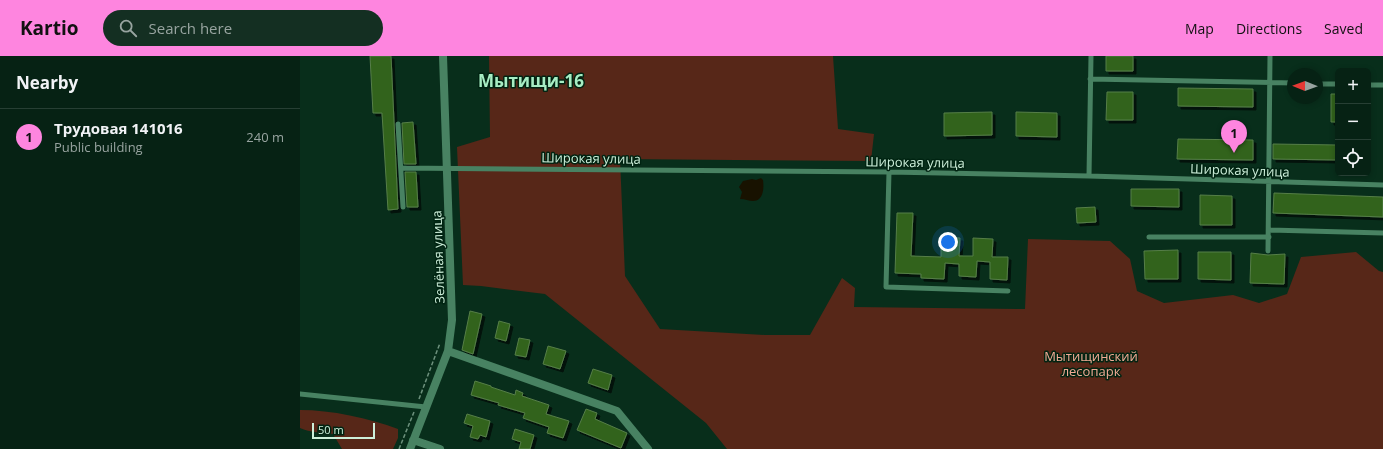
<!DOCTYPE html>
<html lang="en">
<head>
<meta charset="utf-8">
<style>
  body { margin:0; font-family:"Open Sans",sans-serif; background:#142f22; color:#f1f3f6 }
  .controls { position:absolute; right:12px; top:12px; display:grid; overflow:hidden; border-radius:6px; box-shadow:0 2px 6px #0003 }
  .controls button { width:36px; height:36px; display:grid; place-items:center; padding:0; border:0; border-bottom:1px solid #273f34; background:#062214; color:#f1f3f6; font:20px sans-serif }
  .compass { position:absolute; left:987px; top:12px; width:36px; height:36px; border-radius:50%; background:#062214; box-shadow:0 2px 6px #0003; rotate:271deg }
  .scale { position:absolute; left:12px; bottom:10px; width:63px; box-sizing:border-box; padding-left:4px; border:2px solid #cdefda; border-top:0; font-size:11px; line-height:14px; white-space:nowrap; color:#cdefda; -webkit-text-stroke:3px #002412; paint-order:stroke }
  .you { position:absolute; left:648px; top:186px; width:14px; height:14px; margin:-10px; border:3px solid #fff; border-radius:50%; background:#1a73e8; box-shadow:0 0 0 6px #1a73e833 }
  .badge { display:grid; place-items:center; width:26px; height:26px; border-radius:50%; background:#fe85df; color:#111; font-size:13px; font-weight:700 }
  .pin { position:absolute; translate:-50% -33px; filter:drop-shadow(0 1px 2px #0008) }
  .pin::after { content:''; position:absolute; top:21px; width:14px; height:12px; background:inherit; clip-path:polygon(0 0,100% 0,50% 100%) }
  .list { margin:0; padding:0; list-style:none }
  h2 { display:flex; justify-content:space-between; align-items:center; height:52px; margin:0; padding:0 16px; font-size:17px }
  h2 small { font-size:13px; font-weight:400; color:#98a4a0 }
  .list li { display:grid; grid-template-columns:26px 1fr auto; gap:12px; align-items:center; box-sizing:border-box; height:56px; padding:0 16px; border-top:1px solid #273f34 }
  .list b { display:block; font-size:15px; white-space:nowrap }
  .list p { margin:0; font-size:13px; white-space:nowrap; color:#98a4a0 }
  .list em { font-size:13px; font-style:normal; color:#98a4a0 }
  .icon { flex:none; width:22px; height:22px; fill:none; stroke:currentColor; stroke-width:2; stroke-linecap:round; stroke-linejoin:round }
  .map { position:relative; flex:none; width:1083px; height:393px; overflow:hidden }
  header { display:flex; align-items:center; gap:24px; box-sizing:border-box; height:56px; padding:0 20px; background:#fe85df; color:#111 }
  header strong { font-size:19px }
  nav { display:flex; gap:22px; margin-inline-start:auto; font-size:14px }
  .search { width:280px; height:36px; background:#142f22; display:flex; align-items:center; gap:10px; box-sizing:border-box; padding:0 14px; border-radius:22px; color:#98a4a0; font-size:15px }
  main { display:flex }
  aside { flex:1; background:#062214 }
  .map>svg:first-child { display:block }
</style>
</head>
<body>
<header>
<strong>Kartio</strong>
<div class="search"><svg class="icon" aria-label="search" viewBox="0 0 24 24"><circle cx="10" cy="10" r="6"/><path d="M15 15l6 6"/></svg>Search here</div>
<nav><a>Map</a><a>Directions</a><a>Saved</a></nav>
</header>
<main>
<aside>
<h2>Nearby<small></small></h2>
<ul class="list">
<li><span class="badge">1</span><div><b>Трудовая 141016</b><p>Public building</p></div><em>240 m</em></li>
</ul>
</aside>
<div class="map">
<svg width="1083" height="393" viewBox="0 0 1083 393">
  <defs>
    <filter id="shadow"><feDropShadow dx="3" dy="3" stdDeviation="0" flood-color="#0009"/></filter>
  </defs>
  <rect width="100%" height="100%" fill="#082e1b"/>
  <path fill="#572718" d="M189,0H533L538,73L574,78L571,105L320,103L325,220L360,273L465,279H510L542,222L555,232L554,251L725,253L728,183L810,185L830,203L837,235L864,247L933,239L959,247L987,238L1001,201L1056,196L1079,215L1083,216V393H427L406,367L245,238L181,230L163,229L157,91L190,81Z
    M0,354C31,354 69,362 98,373V382L93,393H42L33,378C22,376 10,377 0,372Z"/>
  <path fill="#181200" d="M461,122L463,124C464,131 464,145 453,145C449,145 445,143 440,143L442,136L439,131L443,125L452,123L456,124Z"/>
  <path fill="#31641b" stroke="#567e48" filter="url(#shadow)" d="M70,0H91L98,153L88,154L82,57H73Z
    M806,0H833V15H806Z
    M878,32L953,33V51L878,50Z
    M807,36H833V64H806Z
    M1031,38H1038V66H1031Z
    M692,56V79L644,80V57Z
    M716,56L757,57V81L716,80Z
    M113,66L116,108H104L102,67Z
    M878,83L953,84V104L877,103Z
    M973,88L1038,89V104L973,103Z
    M105,116H116L118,151H107Z
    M831,133H879V151L831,150Z
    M974,137L1083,141V161L973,157Z
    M900,139L932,140V169H900Z
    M795,151L796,166L777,167L776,152Z
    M597,157H613L611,200L641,201V181L660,182L659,200H673V182L693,183L692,201H708L707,224L690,223V206L677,205L676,221L659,220V208L645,207L644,223L621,222V218L595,217Z
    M878,194V223H845L844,195Z
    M898,196H931V224L898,223Z
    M951,197L968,199L985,198L984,228L950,227Z
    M170,255L182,258L173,298L162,294Z
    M199,265L210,268L206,285L195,282Z
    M219,282L230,284L226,301L215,299Z
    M248,290L266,295L260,313L243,308Z
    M293,313L312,319L308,334L288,327Z
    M175,325L191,330V331L215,339L216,334L223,337L222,340L249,349L246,358L269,365L263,382L247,377L249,371L223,362L225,357L198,349L199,347L171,339Z
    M286,353L297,357L295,363L327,377L321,392L277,374Z
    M167,358L190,365L186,381L180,379L178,383L170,381L173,370L164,367Z
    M215,373L234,379L230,393H219L221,386L212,383Z"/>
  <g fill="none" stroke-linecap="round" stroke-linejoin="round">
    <path stroke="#6d917d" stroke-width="1.5" stroke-dasharray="4 2" stroke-linecap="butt" d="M119,343L140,287
      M99,393L114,356"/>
    <path stroke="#488262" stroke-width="5" d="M790,23L993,27
      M1017,28H1038
      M1068,29H1083
      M98,68L103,151
      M101,112L589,116L789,120L1083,129
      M589,116L586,231L708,235
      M789,120L791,0
      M969,174L1083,177
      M849,181H969
      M968,195L970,0
      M0,338L126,351"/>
    <path stroke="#488262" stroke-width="8" d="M148,295L317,355L348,393
      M113,384L140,393
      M110,393L148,295L152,264L143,0"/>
  </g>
  <g text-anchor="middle" stroke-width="3" stroke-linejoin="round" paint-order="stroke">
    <g font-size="13" fill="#cdefda" stroke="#002412">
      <text transform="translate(291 102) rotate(1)" y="5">Широкая улица</text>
      <text transform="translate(615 106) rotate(1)" y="5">Широкая улица</text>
      <text transform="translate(940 114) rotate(2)" y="5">Широкая улица</text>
      <text transform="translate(138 201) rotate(-92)" y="5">Зелёная улица</text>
    </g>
    <g font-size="13" fill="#f1ab95" stroke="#002412">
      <text x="791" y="305">Мытищинский<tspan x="791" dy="15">лесопарк</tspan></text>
    </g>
    <g font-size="17" font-weight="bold" fill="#a7edc3" stroke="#002412">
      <text x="231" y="31">Мытищи-16</text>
    </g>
  </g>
</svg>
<div class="controls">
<button>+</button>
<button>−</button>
<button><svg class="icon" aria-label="locate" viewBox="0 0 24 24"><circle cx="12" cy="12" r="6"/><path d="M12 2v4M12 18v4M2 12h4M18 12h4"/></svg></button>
</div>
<svg class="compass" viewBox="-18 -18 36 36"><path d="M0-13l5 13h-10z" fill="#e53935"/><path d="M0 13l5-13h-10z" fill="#98a4a0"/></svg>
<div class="scale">50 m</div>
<div class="you"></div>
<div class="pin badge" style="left:934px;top:97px">1</div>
</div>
</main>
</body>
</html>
